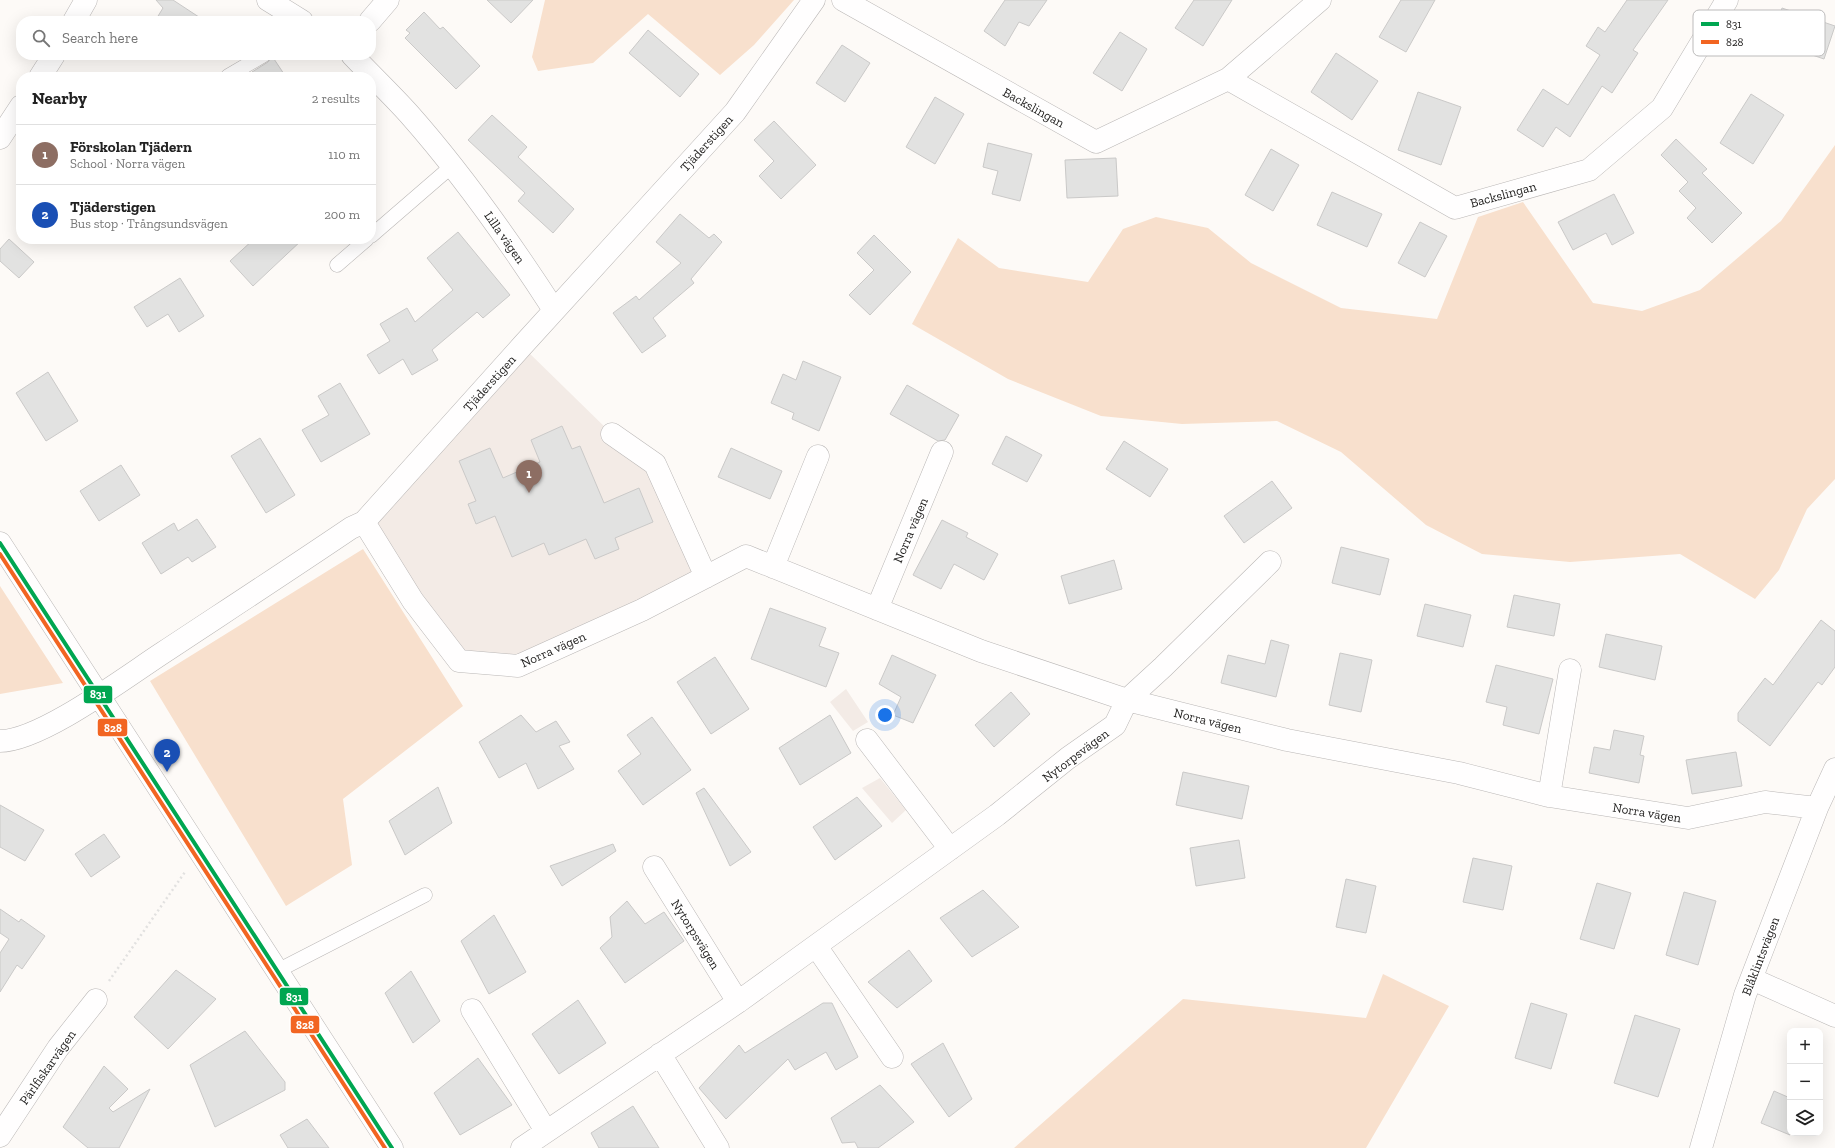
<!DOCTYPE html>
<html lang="en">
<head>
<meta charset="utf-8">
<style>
  body { margin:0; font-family:"Zilla Slab",serif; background:#f2f2f2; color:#222 }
  .controls { position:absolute; right:12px; bottom:12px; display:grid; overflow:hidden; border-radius:8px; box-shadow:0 4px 16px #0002 }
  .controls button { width:36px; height:36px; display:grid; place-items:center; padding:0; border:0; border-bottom:1px solid #e0e0e0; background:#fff; color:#222; font:20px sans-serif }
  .you { position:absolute; left:885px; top:715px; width:14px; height:14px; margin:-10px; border:3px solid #fff; border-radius:50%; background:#1a73e8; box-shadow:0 0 0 6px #1a73e833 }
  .badge { display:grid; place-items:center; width:26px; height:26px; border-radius:50%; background:#6d6a69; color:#fff; font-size:13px; font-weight:700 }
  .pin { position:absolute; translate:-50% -33px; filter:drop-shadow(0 1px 2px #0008) }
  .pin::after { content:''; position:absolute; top:21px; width:14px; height:12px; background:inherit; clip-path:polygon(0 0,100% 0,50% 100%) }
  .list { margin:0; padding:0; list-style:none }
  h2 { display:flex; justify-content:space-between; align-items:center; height:52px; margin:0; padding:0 16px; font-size:17px }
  h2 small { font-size:13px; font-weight:400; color:#767676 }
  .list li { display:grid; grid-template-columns:26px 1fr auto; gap:12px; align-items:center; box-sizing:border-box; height:60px; padding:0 16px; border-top:1px solid #e0e0e0 }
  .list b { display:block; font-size:15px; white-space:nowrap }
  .list p { margin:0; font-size:13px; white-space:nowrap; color:#767676 }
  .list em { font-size:13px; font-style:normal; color:#767676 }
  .icon { flex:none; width:22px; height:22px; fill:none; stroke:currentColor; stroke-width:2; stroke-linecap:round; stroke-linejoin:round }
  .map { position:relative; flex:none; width:1835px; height:1148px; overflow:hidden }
  .search { position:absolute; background:#fff; box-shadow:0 4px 16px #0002; left:16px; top:16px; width:360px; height:44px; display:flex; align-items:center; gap:10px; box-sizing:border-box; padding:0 14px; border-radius:16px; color:#767676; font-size:15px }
  .panel { position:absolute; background:#fff; box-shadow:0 4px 16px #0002; left:16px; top:72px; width:360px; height:172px; border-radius:16px }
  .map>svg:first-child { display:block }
</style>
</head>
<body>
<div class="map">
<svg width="1835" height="1148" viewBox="0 0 1835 1148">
  <rect width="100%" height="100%" fill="#fdfaf7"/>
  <path fill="#f3ebe6" d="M522,346L612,434L655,464L706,577L518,666L459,661L364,522Z
    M846,689L868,722L853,731L830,702Z
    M880,778L906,810L892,823L862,788Z"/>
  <path fill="#f8e0cd" d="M545,0H794L754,45L720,75L648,14L593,63L538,71L532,57Z
    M1835,145V479L1807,509L1779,570L1755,599L1680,554L1570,562L1482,554L1426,525L1341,452L1277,421L1182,424L1101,416L1008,379L912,324L958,238L999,268L1088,282L1123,229L1156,217L1208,228L1251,263L1341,308L1437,319L1478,217L1523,202L1593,303L1642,311L1700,290L1781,221Z
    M363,549L463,706L343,799L352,865L286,906L150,681Z
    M0,586L63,683L0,694Z
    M1383,974L1449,1006L1366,1148H1014L1183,999L1366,1018Z"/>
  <path fill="#e2e2e1" stroke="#cac9c8" d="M156,0H173L205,21H155L163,8Z
    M487,0H533L511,23Z
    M1005,0H1047L1029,26L1019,22L1005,46L984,31Z
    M1194,0H1232L1203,46L1175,28Z
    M1401,0H1435L1406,52L1379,37Z
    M1627,0H1668L1633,50L1638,53L1612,93L1602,86L1570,137L1556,127L1543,147L1517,130L1543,89L1568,105L1600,55L1586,46L1598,27L1605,32Z
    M1782,8L1835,26L1824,59L1771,41Z
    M424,12L440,29L443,27L480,66L456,89L405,38L410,33L406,30Z
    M648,30L699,74L680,97L629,53Z
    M1120,32L1147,49L1122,91L1093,73Z
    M842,45L870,63L845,102L816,83Z
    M1336,53L1378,81L1352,120L1311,92Z
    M272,56L286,77H255L252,72L268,62Z
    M1418,92L1461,107L1441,165L1398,150Z
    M1751,94L1784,115L1753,164L1720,143Z
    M935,97L964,114L935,164L906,147Z
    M492,115L527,147L518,157L574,209L553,233L518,201L525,193L468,140Z
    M774,121L816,165L781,199L759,176L774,161L754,140Z
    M1676,139L1707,169L1702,173L1742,213L1712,243L1687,218L1696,208L1679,191L1688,182L1661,155Z
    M988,143L1032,154L1020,201L992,194L998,171L983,167Z
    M1271,149L1299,165L1273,211L1245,195Z
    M1116,158L1118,196L1067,198L1065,160Z
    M1332,192L1382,214L1367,247L1317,225Z
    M1614,194L1634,233L1612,245L1606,233L1573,250L1558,222Z
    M680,214L709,238L714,234L722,242L691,279L694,283L653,318L666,336L642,353L613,313L636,296L639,300L681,263L656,242Z
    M1420,222L1447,236L1425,277L1398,263Z
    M458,232L510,295L483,318L477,312L432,350L438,360L412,375L403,359L379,374L367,355L390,341L380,324L407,308L415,322L453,290L427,258Z
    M874,235L911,272L870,315L849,295L874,270L857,253Z
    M9,239L34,262L19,278L0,261V249Z
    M254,239H303L253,286L230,261Z
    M180,278L204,316L179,332L168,314L147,327L134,307Z
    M803,361L841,377L819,431L792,419L794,413L771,403L783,374L796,380Z
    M48,372L78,421L46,441L16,393Z
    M340,383L370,434L321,462L302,430L329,415L318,396Z
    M907,385L959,415L945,440L938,441L890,414Z
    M562,426L572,449L580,446L604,503L639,488L653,522L615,538L619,549L595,559L586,539L549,555L544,543L512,557L495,516L476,524L468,504L476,501L459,461L490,448L503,478L540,462L531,440Z
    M1006,436L1042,455L1027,482L992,464Z
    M260,438L295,495L266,513L231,456Z
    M1124,441L1168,469L1150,497L1106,469Z
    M731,448L782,471L770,499L718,477Z
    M121,465L140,495L99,521L80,491Z
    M1272,481L1292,508L1244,543L1224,516Z
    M197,519L216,547L192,562L188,557L161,574L142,543L174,523L178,531Z
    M942,520L968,533L966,537L998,554L984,580L954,564L941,589L913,575Z
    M1341,547L1389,559L1380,595L1332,583Z
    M1114,560L1122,589L1069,604L1061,576Z
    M1514,595L1560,604L1554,636L1507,627Z
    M1425,604L1471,615L1463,647L1417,636Z
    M770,608L826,628L819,646L839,653L826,687L751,659Z
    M1821,620L1835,631V667L1822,685L1818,682L1770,746L1738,721V713L1765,678L1773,685Z
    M1606,634L1662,646L1655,680L1599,667Z
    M1271,640L1289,645L1276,697L1221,683L1228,655L1265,664Z
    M1340,653L1372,660L1361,712L1329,705Z
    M892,655L936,675L913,723L893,715L901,697L879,684Z
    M715,657L749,709L711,734L677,682Z
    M1496,665L1553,679L1539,734L1503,725L1507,707L1486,702Z
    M1011,692L1030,714L994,747L975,725Z
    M521,715L536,732L556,721L570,742L559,746L574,769L538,789L526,763L499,778L479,742Z
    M830,715L851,753L800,785L779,748Z
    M652,717L691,770L643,805L618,771L641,754L627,735Z
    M1614,730L1644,736L1640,755L1644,756L1639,783L1589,773L1594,747L1610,750Z
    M1736,752L1742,786L1692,794L1686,760Z
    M1183,772L1249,786L1242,819L1176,805Z
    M438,787L452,823L405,855L389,821Z
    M704,788L751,852L730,866L696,793Z
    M857,797L882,826L835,860L813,827Z
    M0,805L44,830L25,861L0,847Z
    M104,834L120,857L91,877L75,854Z
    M1239,840L1245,878L1196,886L1190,848Z
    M613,844L616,851L562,886L550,866Z
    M1473,858L1512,866L1503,910L1463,902Z
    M1346,879L1376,886L1366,933L1336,927Z
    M1597,883L1631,893L1614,949L1580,939Z
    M983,890L1019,927L972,957L940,918Z
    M1684,892L1716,901L1698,965L1666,955Z
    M627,901L645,924L664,912L684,941L625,983L600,948L612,937L610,917Z
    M0,909L19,922L21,919L45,936L22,969L17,965L0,992V953L9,939L0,933Z
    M494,915L526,972L489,994L461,941Z
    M909,950L932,981L897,1008L868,982Z
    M176,970L216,999L168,1049L134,1017Z
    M411,971L440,1021L413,1043L385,993Z
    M578,1000L606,1043L559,1074L532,1034Z
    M823,1003H832L858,1057L836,1070L826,1052L795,1070L788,1059L726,1119L699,1088L739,1045L745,1053Z
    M1531,1003L1567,1014L1551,1069L1515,1058Z
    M1635,1015L1680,1029L1658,1097L1614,1083Z
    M245,1031L285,1082V1090L215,1127L190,1065Z
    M943,1043L972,1099L949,1117L911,1064Z
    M478,1058L512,1105L460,1135L434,1093Z
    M104,1066L128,1089L109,1108L113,1112L150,1089L119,1148H88L63,1127Z
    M880,1085L914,1122L878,1148H858L855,1142L842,1143L831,1118Z
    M1774,1091L1790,1098V1135L1761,1123Z
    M633,1106L659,1148H599L591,1133Z
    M307,1119L329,1148H288L280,1135Z"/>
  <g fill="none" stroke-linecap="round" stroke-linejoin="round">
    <g stroke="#bab7b6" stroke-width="15">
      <path id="lane" d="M228,76L264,55
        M371,236L452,166
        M337,265L367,239
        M277,971L425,895"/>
    </g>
    <g stroke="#bab7b6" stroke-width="23">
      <path id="street" d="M268,0L302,21
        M843,0L1096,142L1228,79L1320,0
        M74,21L86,0
        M370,21L388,0
        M352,55C371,75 391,94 409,114C463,175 510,242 554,310
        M40,77L54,55
        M1228,79L1455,208L1589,170L1662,108L1727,0
        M0,138L21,106
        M612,434L655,464L706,577
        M364,522L413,601L459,661L518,666L642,610L746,556L981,651L1127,700L1287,740L1459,773L1549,796
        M0,543L392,1148
        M773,567L818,456
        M877,609L942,452
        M1570,670L1549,796L1688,818L1765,802L1817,808
        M867,740L950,849
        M0,741C41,741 127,676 164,652C226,611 289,570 351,528L364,522L522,346L735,112L814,0
        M654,867L738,1002
        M816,946L892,1057
        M1752,979L1835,1016
        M472,1010L546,1131
        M660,1054L718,1148
        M0,1136L58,1048L96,1000
        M522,1148L738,1002L997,815L1068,758L1115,725L1127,700L1163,667L1270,562
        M1701,1148L1745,995L1817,808L1835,769"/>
    </g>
    <path stroke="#e2e1e0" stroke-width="2.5" stroke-dasharray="2 3" stroke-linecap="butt" d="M109,981L185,872"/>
    <use href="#lane" stroke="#fffefe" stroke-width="14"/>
    <use href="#street" stroke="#fffefe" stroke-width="22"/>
    <g stroke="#fff" stroke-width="7">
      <path id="bus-1" d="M0,543L392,1148"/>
    </g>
    <g stroke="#fff" stroke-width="7">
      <path id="bus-2" d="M0,554L385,1148"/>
    </g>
    <use href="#bus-1" stroke="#00a651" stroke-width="4"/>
    <use href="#bus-2" stroke="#f26522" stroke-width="4"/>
  </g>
  <g text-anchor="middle" stroke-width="3" stroke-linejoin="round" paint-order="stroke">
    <g font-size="13" fill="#1f1d1c" stroke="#fff">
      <text transform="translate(1034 107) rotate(29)" y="5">Backslingan</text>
      <text transform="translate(706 143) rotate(-48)" y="5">Tjäderstigen</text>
      <text transform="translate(1503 194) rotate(-15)" y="5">Backslingan</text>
      <text transform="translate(505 237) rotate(55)" y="5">Lilla vägen</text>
      <text transform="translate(489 383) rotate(-48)" y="5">Tjäderstigen</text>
      <text transform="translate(910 530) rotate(-67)" y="5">Norra vägen</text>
      <text transform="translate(553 649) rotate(-24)" y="5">Norra vägen</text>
      <text transform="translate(1208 720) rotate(14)" y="5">Norra vägen</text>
      <text transform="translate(1075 755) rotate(-37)" y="5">Nytorpsvägen</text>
      <text transform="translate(1647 812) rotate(9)" y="5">Norra vägen</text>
      <text transform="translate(696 934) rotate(58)" y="5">Nytorpsvägen</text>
      <text transform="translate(1760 956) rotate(-69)" y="5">Blåklintsvägen</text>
      <text transform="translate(47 1067) rotate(-55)" y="5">Pärlfiskarvägen</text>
    </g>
  </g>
  <rect x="1693" y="10" width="132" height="46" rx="6" fill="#fff" stroke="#bcbbbb" stroke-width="1"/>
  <rect x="1701" y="22" width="18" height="4" fill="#00a651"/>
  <rect x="1701" y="40" width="18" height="4" fill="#f26522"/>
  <g font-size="11" fill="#1f1d1c">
    <text x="1726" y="28">831</text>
    <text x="1726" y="46">828</text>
  </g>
  <g stroke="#fff" stroke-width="1.5">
    <rect x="83" y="685" width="30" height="19" rx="4" fill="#00a651"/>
    <rect x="97" y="718" width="31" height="19" rx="4" fill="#f26522"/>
    <rect x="279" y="987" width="30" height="19" rx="4" fill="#00a651"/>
    <rect x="290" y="1015" width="30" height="19" rx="4" fill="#f26522"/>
  </g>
  <g font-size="11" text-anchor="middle" font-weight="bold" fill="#fff">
    <text x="98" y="698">831</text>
    <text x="113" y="732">828</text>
    <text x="294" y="1001">831</text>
    <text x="305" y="1029">828</text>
  </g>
</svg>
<div class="controls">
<button>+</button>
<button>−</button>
<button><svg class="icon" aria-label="layers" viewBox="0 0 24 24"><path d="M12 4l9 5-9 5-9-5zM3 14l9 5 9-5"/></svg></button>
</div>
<div class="you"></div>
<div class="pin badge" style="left:529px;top:493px;background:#8d6e63">1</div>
<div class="pin badge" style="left:167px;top:772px;background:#1a4fb4">2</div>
<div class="search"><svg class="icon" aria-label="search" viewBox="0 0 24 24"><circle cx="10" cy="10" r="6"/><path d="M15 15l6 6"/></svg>Search here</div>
<section class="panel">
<h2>Nearby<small>2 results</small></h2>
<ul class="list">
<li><span class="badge" style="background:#8d6e63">1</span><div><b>Förskolan Tjädern</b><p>School · Norra vägen</p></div><em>110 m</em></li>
<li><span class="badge" style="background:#1a4fb4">2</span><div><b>Tjäderstigen</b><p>Bus stop · Trångsundsvägen</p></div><em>200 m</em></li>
</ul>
</section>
</div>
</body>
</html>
